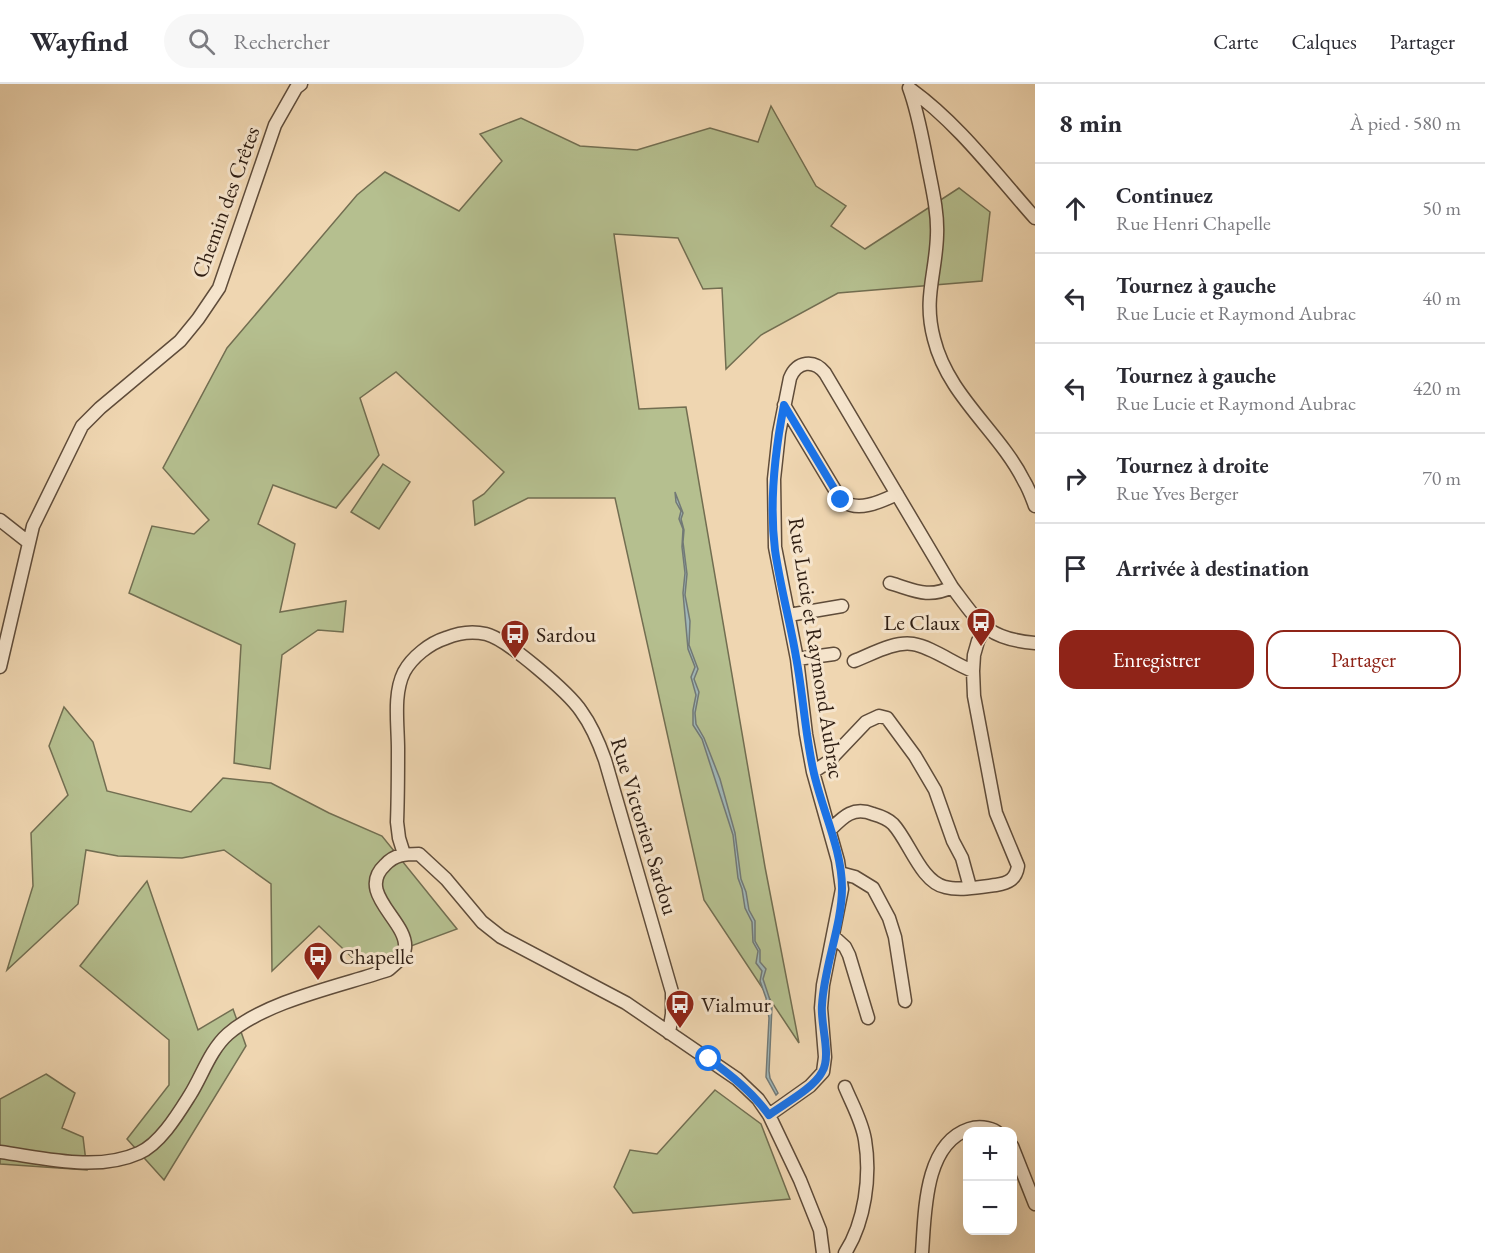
<!DOCTYPE html>
<html lang="fr">
<head>
<meta charset="utf-8">
<style>
  body { margin:0; font-family:"EB Garamond",serif; background:#f7f7f7; color:#2b2b33 }
  .controls { position:absolute; right:18px; bottom:18px; display:grid; overflow:hidden; border-radius:12px; box-shadow:0 6px 24px #0002 }
  .controls button { width:54px; height:54px; display:grid; place-items:center; padding:0; border:0; border-bottom:2px solid #e1e1e2; background:#fff; color:#2b2b33; font:30px sans-serif }
  .stop { position:absolute; width:18px; height:18px; margin:-14px; border:4px solid #1a73e8; border-radius:50%; background:#fff }
  .stop.end { background:#1a73e8; border-color:#fff; box-shadow:0 2px 6px #0008 }
  .list { margin:0; padding:0; list-style:none }
  h2 { display:flex; justify-content:space-between; align-items:center; height:78px; margin:0; padding:0 24px; font-size:26px }
  h2 small { font-size:20px; font-weight:400; color:#7c7c81 }
  .list li { display:grid; grid-template-columns:39px 1fr auto; gap:18px; align-items:center; box-sizing:border-box; height:90px; padding:0 24px; border-top:2px solid #e1e1e2 }
  .list b { display:block; font-size:22px; white-space:nowrap }
  .list p { margin:0; font-size:20px; white-space:nowrap; color:#7c7c81 }
  .list em { font-size:20px; font-style:normal; color:#7c7c81 }
  .actions { display:flex; gap:12px; padding:18px 24px }
  .actions a { flex:1; padding:14px 0; border:2px solid #8f2418; border-radius:18px; text-align:center; font-size:21px; color:#8f2418 }
  .actions .main { background:#8f2418; color:#fff }
  .icon { flex:none; width:33px; height:33px; fill:none; stroke:currentColor; stroke-width:2; stroke-linecap:round; stroke-linejoin:round }
  .map { position:relative; flex:none; width:1035px; height:1169px; overflow:hidden }
  header { display:flex; align-items:center; gap:36px; box-sizing:border-box; height:84px; padding:0 30px; background:#fff; border-bottom:2px solid #e1e1e2 }
  header strong { font-size:28px }
  nav { display:flex; gap:33px; margin-inline-start:auto; font-size:21px }
  .search { width:420px; height:54px; background:#f7f7f7; display:flex; align-items:center; gap:15px; box-sizing:border-box; padding:0 21px; border-radius:33px; color:#7c7c81; font-size:22px }
  main { display:flex }
  aside { flex:1; background:#fff }
  .map>svg:first-child { display:block }
</style>
</head>
<body>
<header>
<strong>Wayfind</strong>
<div class="search"><svg class="icon" aria-label="search" viewBox="0 0 24 24"><circle cx="10" cy="10" r="6"/><path d="M15 15l6 6"/></svg>Rechercher</div>
<nav><a>Carte</a><a>Calques</a><a>Partager</a></nav>
</header>
<main>
<div class="map">
<svg width="1035" height="1169" viewBox="0 0 1035 1169">
  <rect width="100%" height="100%" fill="#efd6b1"/>
  <filter id="stains"><feTurbulence type="fractalNoise" baseFrequency=".00333" numOctaves="4"/><feColorMatrix values="0 0 0 0 .2 0 0 0 0 .09 0 0 0 0 .02 0 0 0 .5 -.17"/></filter>
  <radialGradient id="worn" r=".72"><stop offset=".6" stop-color="#630" stop-opacity="0"/><stop offset="1" stop-color="#630" stop-opacity=".3"/></radialGradient>
  <path fill="#b5bf8f" stroke="#726e51" stroke-width="1.5" d="M771,22L816,102L846,122L831,142L865,165L959,104L990,128L982,197L838,209L761,251L726,285L722,204L703,205L678,154L614,150L639,325L686,323L765,783L799,959L704,816L615,414H528L475,441L473,417L484,410L504,388L396,288L360,314L379,371L336,424L273,401L258,440L295,460L280,528L346,517L343,548L318,546L282,571L270,685L234,679L241,561L129,509L152,442L194,450L209,436L163,384L227,264L357,111L385,88L459,127L502,77L480,50L521,34L580,62L637,66L710,44L758,58Z
    M383,380L410,398L379,445L351,428Z
    M64,623L93,658L107,707L191,728L223,694L271,699L329,729L382,752L457,845L360,881L319,842L272,887L271,800L224,766L182,774L118,772L86,766L78,820L7,886L33,802L31,749L68,711L49,662Z
    M147,797L198,946L233,925L246,962L164,1096L127,1055L169,1001V956L80,882Z
    M46,990L75,1009L62,1044L83,1053L87,1086L0,1080V1015Z
    M715,1006L761,1040L790,1115L633,1129L614,1103L630,1066L657,1070Z"/>
  <path fill="#9fb6b8" stroke="#727976" stroke-width="1.5" d="M675,408L683,429L681,435L684,446L683,458L687,490L685,511L690,537L689,561L698,585L694,595L699,608L695,629L696,640L704,654L720,695L735,749L741,795L746,808L749,826L755,837V857L760,866V878L766,885L763,895L772,922L769,987L770,994L778,1009L776,1011L766,993L769,934L766,914L760,897L762,887L756,879L758,867L753,858L752,838L745,824L742,805L738,794L733,751L702,655L693,641V626L696,611L691,593L695,583L688,565L683,509L685,489L682,463L683,445L679,435L681,427L676,418Z"/>
  <g fill="none" stroke-linecap="round" stroke-linejoin="round">
    <g stroke="#5f4c3a" stroke-width="15">
      <path id="minor" d="M909,4C919,31 923,59 929,88C933,108 938,130 937,151C936,190 923,214 934,255C948,312 999,347 1024,397C1029,405 1032,414 1035,422
        M909,4C958,39 995,89 1035,134
        M784,321L841,416C857,429 880,418 897,410
        M0,436L28,458
        M890,499C914,506 928,515 952,503
        M789,531L842,522
        M797,575L834,570
        M854,577C872,570 894,557 913,560C932,563 954,580 973,587
        M0,583L33,442L82,342L100,324L180,257L198,235L219,204L275,41L296,4L301,0
        M813,688L828,678L866,638L879,632L887,634L915,672L935,706L953,757L962,774L970,803
        M830,746C843,733 853,722 873,730C880,732 888,735 893,740C909,757 921,798 945,803C960,807 981,803 996,801C1009,799 1016,795 1018,782L996,729L974,612L973,587L974,571L978,557L985,544
        M404,770L399,754L397,738C398,713 398,689 398,665C398,640 393,610 404,588C412,573 430,559 446,554C458,549 473,547 486,550C507,555 569,609 581,627C592,642 599,659 605,676L672,908V930L669,949
        M840,789L855,793L873,804L889,834L895,853L905,917
        M834,853L845,863L849,871L868,934
        M845,1003C852,1020 862,1037 865,1056C871,1092 865,1138 845,1169
        M769,1031L810,1002L823,988L825,973L821,924L823,901L842,805L838,777L813,688L806,650L797,575L775,463L774,395L779,349L790,294C797,277 814,275 825,289L952,503C979,539 987,555 1035,559
        M1012,1062L1035,1120
        M0,1068C44,1074 97,1088 139,1069C160,1060 178,1030 190,1011C202,992 210,966 228,950C266,917 340,902 388,886C394,881 404,874 405,864C408,837 355,809 385,781C395,770 405,770 419,770L446,795L482,838L501,853L626,919L737,995L758,1015L769,1031L800,1096L820,1146L823,1169
        M922,1169C925,1129 924,1060 969,1045C978,1042 989,1043 997,1048"/>
    </g>
    <use href="#minor" stroke="#f5e4cc" stroke-width="12"/>
  </g>
  <g fill="none" stroke-linecap="round" stroke-linejoin="round">
    <path stroke="#1a73e8" stroke-width="8" d="M709,975C732,992 752,1008 769,1031C784,1020 814,1004 822,988C832,972 820,940 822,921C824,883 842,841 842,804C842,764 821,724 813,685C805,648 803,610 796,573C790,537 780,502 775,466C769,418 775,367 784,321L841,416"/>
  </g>
  <defs>
    <g id="bus-pin" transform="scale(1.5)"><path d="M0 17L-7.5 6A9.5 9.5 0 1 1 7.5 6Z" fill="#8f2418" stroke="#f5e4cc"/><path d="M-5-6H5V4H4V6H2V4H-2V6H-4V4H-5ZM-3.5-4V0h7V-4ZM-3.5 1.2v1.5H-2V1.2ZM2 1.2v1.5H3.5V1.2Z" fill="#fff"/></g>
  </defs>
  <g fill-rule="evenodd">
    <use href="#bus-pin" x="981" y="538"/>
    <use href="#bus-pin" x="515" y="550"/>
    <use href="#bus-pin" x="318" y="872"/>
    <use href="#bus-pin" x="680" y="920"/>
  </g>
  <g text-anchor="middle" stroke-width="6" stroke-linejoin="round" paint-order="stroke">
    <g font-size="22" fill="#2f1e13" stroke="#f5e4cc">
      <text transform="translate(225 118) rotate(-70)" y="8">Chemin des Crêtes</text>
      <text transform="translate(817 564) rotate(81)" y="8">Rue Lucie et Raymond Aubrac</text>
      <text transform="translate(645 742) rotate(73)" y="8">Rue Victorien Sardou</text>
    </g>
    <g font-size="22" fill="#2f1e13" stroke="#f5e4cc" text-anchor="start">
      <text x="960" y="546" text-anchor="end">Le Claux</text>
      <text x="536" y="558">Sardou</text>
      <text x="339" y="880">Chapelle</text>
      <text x="701" y="928">Vialmur</text>
    </g>
  </g>
  <rect width="100%" height="100%" filter="url(#stains)"/>
  <rect width="100%" height="100%" fill="url(#worn)"/>
</svg>
<div class="controls">
<button>+</button>
<button>−</button>
</div>
<div class="stop" style="left:709px;top:975px"></div>
<div class="stop end" style="left:841px;top:416px"></div>
</div>
<aside>
<h2>8 min<small>À pied · 580 m</small></h2>
<ul class="list">
<li><svg class="icon" aria-label="ahead" viewBox="0 0 24 24"><path d="M12 20V5M6 11l6-6 6 6"/></svg><div><b>Continuez</b><p>Rue Henri Chapelle</p></div><em>50 m</em></li>
<li><svg class="icon" aria-label="left" viewBox="0 0 24 24"><path d="M17 20v-9H6M10 6l-5 5 5 5"/></svg><div><b>Tournez à gauche</b><p>Rue Lucie et Raymond Aubrac</p></div><em>40 m</em></li>
<li><svg class="icon" aria-label="left" viewBox="0 0 24 24"><path d="M17 20v-9H6M10 6l-5 5 5 5"/></svg><div><b>Tournez à gauche</b><p>Rue Lucie et Raymond Aubrac</p></div><em>420 m</em></li>
<li><svg class="icon" aria-label="right" viewBox="0 0 24 24"><path d="M7 20v-9h11M14 6l5 5-5 5"/></svg><div><b>Tournez à droite</b><p>Rue Yves Berger</p></div><em>70 m</em></li>
<li><svg class="icon" aria-label="arrive" viewBox="0 0 24 24"><path d="M6 21V4h12l-3 4 3 4H6"/></svg><div><b>Arrivée à destination</b></div></li>
</ul>
<div class="actions"><a class="main">Enregistrer</a><a>Partager</a></div>
</aside>
</main>
</body>
</html>
